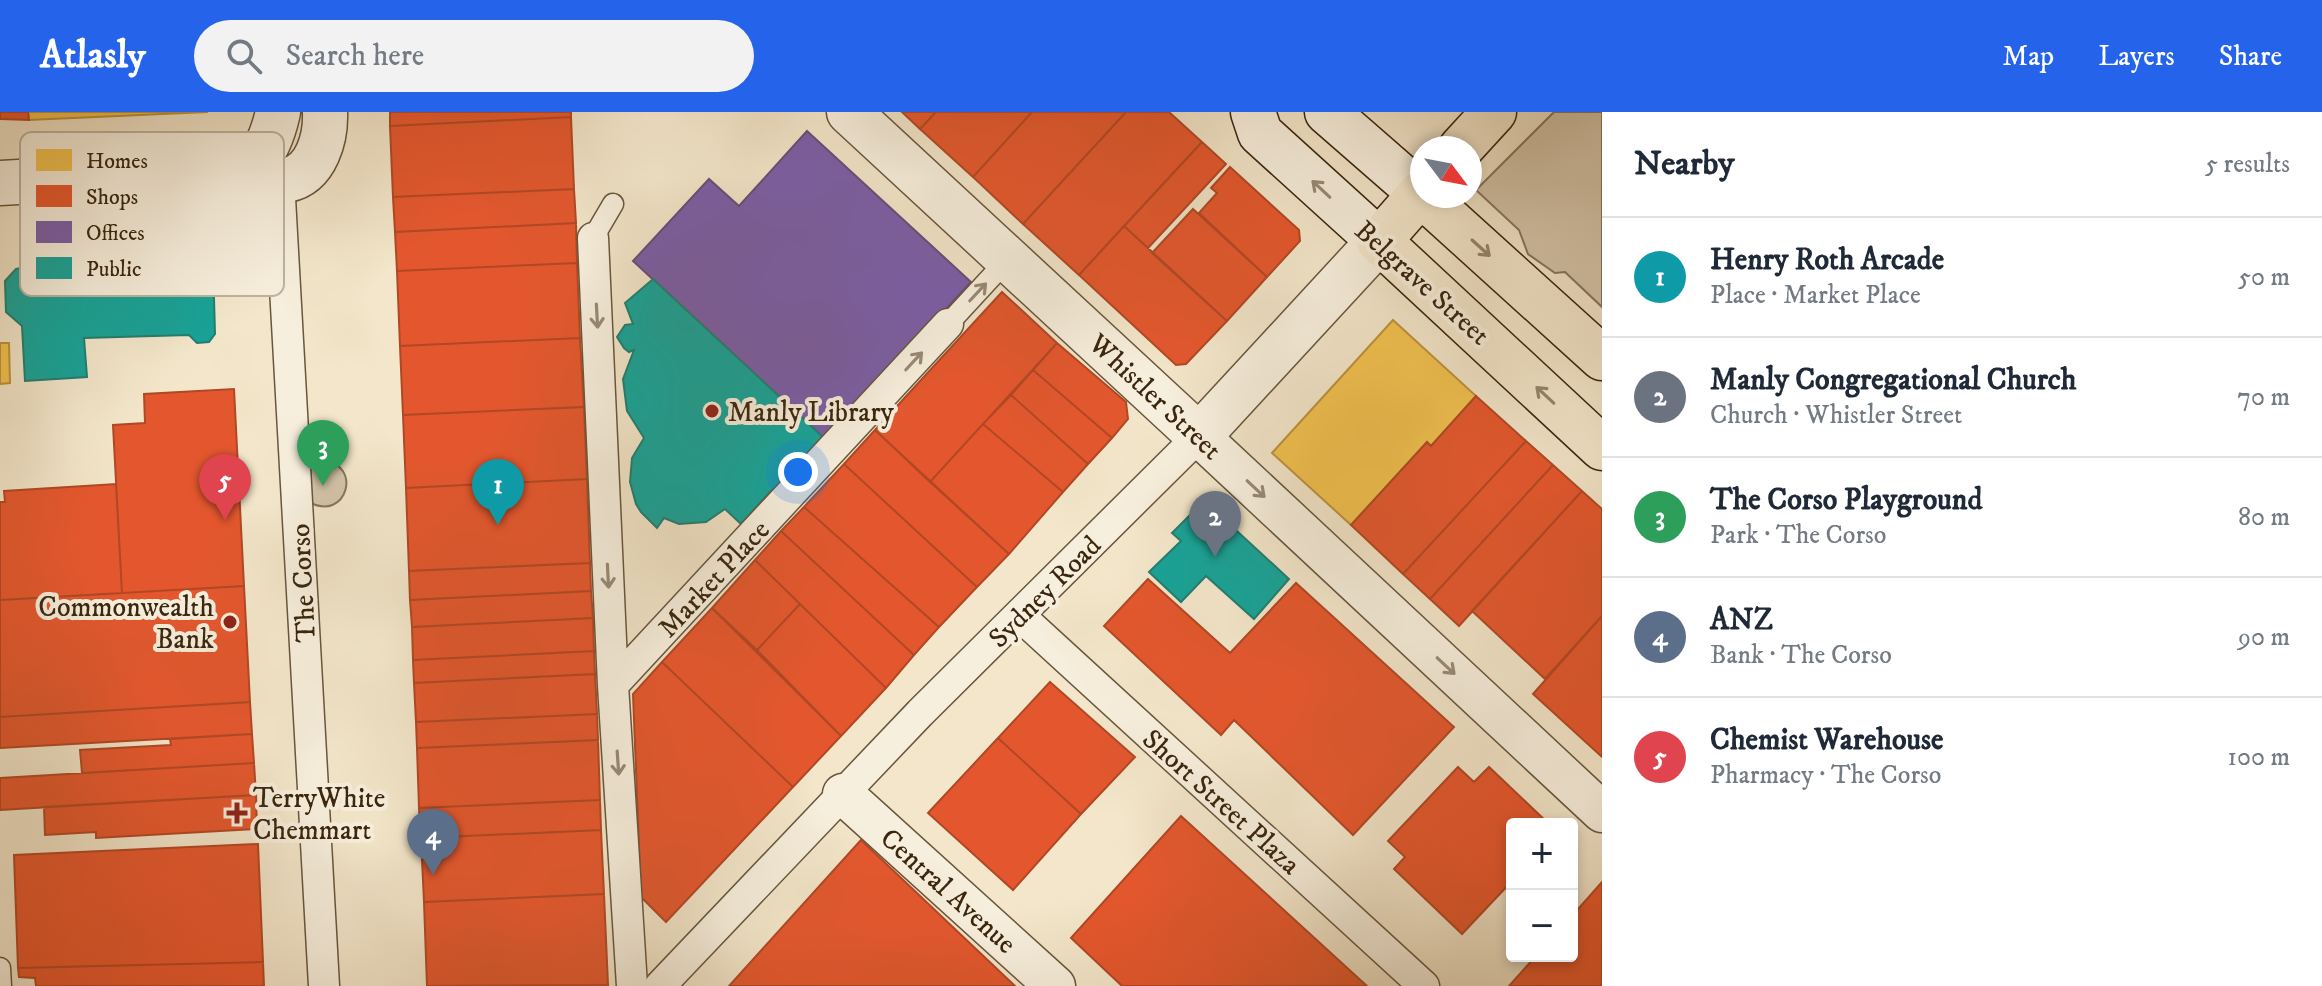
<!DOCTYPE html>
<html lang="en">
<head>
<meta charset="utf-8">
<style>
  body { margin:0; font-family:"IM FELL DW Pica",serif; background:#f2f2f3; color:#1f2937 }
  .controls { position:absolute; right:24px; bottom:24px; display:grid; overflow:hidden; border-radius:8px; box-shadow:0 4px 12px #0003 }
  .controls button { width:72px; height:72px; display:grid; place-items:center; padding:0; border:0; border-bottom:2px solid #e0e1e3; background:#fff; color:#1f2937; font:40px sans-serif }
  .compass { position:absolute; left:1410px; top:24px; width:72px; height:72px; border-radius:50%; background:#fff; box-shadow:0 4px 12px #0003; rotate:122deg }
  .you { position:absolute; left:798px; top:360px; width:28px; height:28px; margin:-20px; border:6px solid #fff; border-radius:50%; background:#1a73e8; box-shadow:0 0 0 12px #1a73e833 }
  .badge { display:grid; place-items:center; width:52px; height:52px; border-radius:50%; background:#2563eb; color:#fff; font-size:26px; font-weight:700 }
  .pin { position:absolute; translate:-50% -66px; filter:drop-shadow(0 2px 4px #0008) }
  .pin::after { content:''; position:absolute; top:42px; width:28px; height:24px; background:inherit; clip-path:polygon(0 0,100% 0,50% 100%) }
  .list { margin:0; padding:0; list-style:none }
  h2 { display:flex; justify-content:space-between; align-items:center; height:104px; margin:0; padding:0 32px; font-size:34px }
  h2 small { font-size:26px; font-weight:400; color:#747a83 }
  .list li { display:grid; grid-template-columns:52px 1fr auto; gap:24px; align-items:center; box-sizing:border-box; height:120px; padding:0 32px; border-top:2px solid #e0e1e3 }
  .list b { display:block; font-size:30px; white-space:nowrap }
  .list p { margin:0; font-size:26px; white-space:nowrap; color:#747a83 }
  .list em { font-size:26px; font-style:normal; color:#747a83 }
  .icon { flex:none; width:44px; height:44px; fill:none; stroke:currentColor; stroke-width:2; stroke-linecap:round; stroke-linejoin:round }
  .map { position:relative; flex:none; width:1602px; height:874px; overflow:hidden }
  header { display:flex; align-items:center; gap:48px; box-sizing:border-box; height:112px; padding:0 40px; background:#2563eb; color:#fff }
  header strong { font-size:38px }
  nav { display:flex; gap:44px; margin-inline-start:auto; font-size:28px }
  .search { width:560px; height:72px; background:#f2f2f3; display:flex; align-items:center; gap:20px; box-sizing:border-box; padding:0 28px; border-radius:44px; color:#747a83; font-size:30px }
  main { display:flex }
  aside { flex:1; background:#fff }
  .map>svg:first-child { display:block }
</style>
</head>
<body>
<header>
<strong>Atlasly</strong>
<div class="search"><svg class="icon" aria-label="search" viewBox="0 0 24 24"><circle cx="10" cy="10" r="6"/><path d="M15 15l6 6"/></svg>Search here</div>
<nav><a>Map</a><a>Layers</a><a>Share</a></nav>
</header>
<main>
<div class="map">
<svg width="1602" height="874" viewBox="0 0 1602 874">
  <rect width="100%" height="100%" fill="#f3e6ca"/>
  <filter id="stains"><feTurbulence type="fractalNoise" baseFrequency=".0025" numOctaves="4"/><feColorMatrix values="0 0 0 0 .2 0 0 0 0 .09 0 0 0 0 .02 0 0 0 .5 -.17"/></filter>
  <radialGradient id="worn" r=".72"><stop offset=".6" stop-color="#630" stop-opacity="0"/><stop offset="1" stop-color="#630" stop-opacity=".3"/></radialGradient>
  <path fill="#d4c5aa" stroke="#87765c" stroke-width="2" d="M1554,0H1602V195L1565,160L1555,161L1528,142L1519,118L1476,78Z
    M321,348C364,351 347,411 309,390L307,354Z"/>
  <path fill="#f2c14e" stroke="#bb923b" stroke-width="2" d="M28,0H208L29,8Z
    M1393,208L1476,284L1431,334L1427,330L1351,413L1272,341Z
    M0,231H9L10,271L0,272Z"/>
  <path fill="#e4572e" stroke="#b14824" stroke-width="2" d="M0,0H28L29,8L0,7Z
    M390,0H571V5L390,14Z
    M902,0H936L920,17Z
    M936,0H1032L973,65L920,17Z
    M1032,0H1126L1023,112L973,65Z
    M1126,0H1169L1202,30L1079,163L1023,112Z
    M571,5L574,77L393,85L390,14Z
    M1202,30L1226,52L1148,136L1124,114Z
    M1230,55L1299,118L1300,129L1267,165L1199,101L1217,81L1211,76Z
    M574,77L576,111L395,120L393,85Z
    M1193,97L1267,165L1227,209L1152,141Z
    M576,111L577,151L397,159L395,120Z
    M1124,114L1227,209L1186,252L1176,253L1079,163Z
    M577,151L580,226L400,234L397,159Z
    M1002,180L1057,231L930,370L875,318Z
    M580,226L584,295L403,303L400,234Z
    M1057,231L1126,290L1128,307L1112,326L1033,258Z
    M1033,258L1112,326L1088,352L1011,283Z
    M234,277L244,474L122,481L113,313L145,311L144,282Z
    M1011,283L1088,352L1063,380L983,312Z
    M1476,284L1526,329L1403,462L1351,413L1427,330L1431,334Z
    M584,295L587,367L406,376L403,303Z
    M983,312L1063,380L1009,442L930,370Z
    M875,318L1009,442L977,475L844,352Z
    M1526,329L1553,353L1430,487L1403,462Z
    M844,352L977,475L939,515L804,395Z
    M1553,353L1582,379L1459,514L1430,487Z
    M587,367L590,451L409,459L406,376Z
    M116,372L122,481L0,488V390H5L4,379Z
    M1582,379L1602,397V504L1545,567L1472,499Z
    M804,395L939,515L914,543L781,419Z
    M781,419L914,543L886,576L755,448Z
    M755,448L800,492L757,538L712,496Z
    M590,451L591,479L410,488L409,459Z
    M1148,467L1230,541L1296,471L1454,615L1353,723L1234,608L1221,623L1104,514Z
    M244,474L250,590L0,605V488Z
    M591,479L593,506L412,515L410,488Z
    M800,492L886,576L841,624L757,538Z
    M712,496L841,624L793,675L662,550Z
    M1602,504V645L1533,582Z
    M593,506L594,539L413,548L412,515Z
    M594,539L595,562L414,571L413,548Z
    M662,550L793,675L666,810L641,785L633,582Z
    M595,562L597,602L416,610L414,571Z
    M1050,570L1135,645L1081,702L998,626Z
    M250,590L252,622L0,636V605Z
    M597,602L598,628L417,636L416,610Z
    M252,622L254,651L82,661L80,638L171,633L170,627Z
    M998,626L1081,702L1013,778L928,701Z
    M598,628L600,688L419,696L417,636Z
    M254,651L256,683L0,698V666Z
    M1458,655L1474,670L1489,655L1549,712H1512V769L1462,822L1394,757L1405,745L1388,729Z
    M256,683L257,717L96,726V720L45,723L44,695Z
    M600,688L601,718L421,726L419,696Z
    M1181,704L1367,874H1122L1071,826Z
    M601,718L604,782L424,790L421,726Z
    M861,728L1015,874H729Z
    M258,732L263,850L18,856L14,743Z
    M1602,770V874H1509L1536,844H1572V804Z
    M604,782L608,873L427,874L424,790Z
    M263,850L264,874H36L35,866L19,865L18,856Z"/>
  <path fill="#7b5ea7" stroke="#684d79" stroke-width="2" d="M807,19L971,170L825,327L633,149L709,67L739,94Z"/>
  <path fill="#17a398" stroke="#227e6f" stroke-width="2" d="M212,115L215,222L209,230L197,231L189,223L84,226L87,265L25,269L22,214L6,200L5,169L16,157L26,155L24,127L111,122L110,142L188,138L187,117Z
    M653,167L825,327L778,378H772L741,412L725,397L706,410L679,412L664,406L657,416L641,400L636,392L630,370L632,346L644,326L627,299L623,267L634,238L629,240L624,236L617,225L625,213L633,212L625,191Z
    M1198,395L1204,401L1212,396L1289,467L1254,507L1206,464L1181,490L1149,460L1181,429L1172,421Z"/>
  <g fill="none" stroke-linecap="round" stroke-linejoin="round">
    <g stroke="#68563d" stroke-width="23">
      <path id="service" d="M593,126L613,92
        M948,212L1008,147
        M0,856L1,874"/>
    </g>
    <g stroke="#68563d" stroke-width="33">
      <path id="pedestrian" d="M279,68L324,874
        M593,126L613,573L632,874
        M1020,504L1424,874
        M613,573L948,212
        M660,874L920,601L1199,324"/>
    </g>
    <g stroke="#68563d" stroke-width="43">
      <path id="minor" d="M1199,324L1602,700
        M843,682L1055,874"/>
    </g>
    <g stroke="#68563d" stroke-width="47">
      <path id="tertiary" d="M849,0L1199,324L1379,129
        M250,57C266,40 273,22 278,0
        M0,71L250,57C261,62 275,70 287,68C317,62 326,25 325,0"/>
    </g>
    <g stroke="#3a260e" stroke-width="47">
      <path id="secondary" d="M1253,0L1260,21L1379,129
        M1327,0L1421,82"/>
    </g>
    <g stroke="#3a260e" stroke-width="47">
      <path id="primary" d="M1461,36L1494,0
        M1422,80L1379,129L1602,336
        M1423,84L1602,246"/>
    </g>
    <use href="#service" stroke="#f7efdd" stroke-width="20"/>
    <use href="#pedestrian" stroke="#f7efdd" stroke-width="30"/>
    <use href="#minor" stroke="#f7efdd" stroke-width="40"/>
    <use href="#tertiary" stroke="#f7efdd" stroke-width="44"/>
    <use href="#secondary" stroke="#f7efdd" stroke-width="44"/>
    <use href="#primary" stroke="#f3e6ca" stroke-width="44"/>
  </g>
  <defs><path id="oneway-shaft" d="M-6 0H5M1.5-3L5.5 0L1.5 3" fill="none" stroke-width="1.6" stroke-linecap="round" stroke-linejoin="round" transform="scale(2)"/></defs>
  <g stroke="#988a76">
    <use href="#oneway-shaft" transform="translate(1321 77) rotate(-137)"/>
    <use href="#oneway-shaft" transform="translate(978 180) rotate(-47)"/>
    <use href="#oneway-shaft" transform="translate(597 204) rotate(87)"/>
    <use href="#oneway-shaft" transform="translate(914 249) rotate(-47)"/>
    <use href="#oneway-shaft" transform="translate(1256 377) rotate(43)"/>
    <use href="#oneway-shaft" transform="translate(608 464) rotate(87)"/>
    <use href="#oneway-shaft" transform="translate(1446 554) rotate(43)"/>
    <use href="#oneway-shaft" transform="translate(618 651) rotate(86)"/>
  </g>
  <g stroke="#96866c">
    <use href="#oneway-shaft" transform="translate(1481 136) rotate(42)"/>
    <use href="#oneway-shaft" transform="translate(1545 283) rotate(-137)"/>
  </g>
  <g fill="#8f2418" stroke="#f7efdd" stroke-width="3">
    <circle cx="712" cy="299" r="8"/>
    <circle cx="230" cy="510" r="8"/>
    <path d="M233 689h8v8h8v8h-8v8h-8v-8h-8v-8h8z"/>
  </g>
  <g text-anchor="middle" stroke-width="8" stroke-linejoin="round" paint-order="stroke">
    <g font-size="28" fill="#3a260e" stroke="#f7efdd">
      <text transform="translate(1423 170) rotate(42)" y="10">Belgrave Street</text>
      <text transform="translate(1156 284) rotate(43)" y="10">Whistler Street</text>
      <text transform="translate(713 466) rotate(-47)" y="10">Market Place</text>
      <text transform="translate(302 471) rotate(-93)" y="10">The Corso</text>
      <text transform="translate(1044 479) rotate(-45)" y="10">Sydney Road</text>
      <text transform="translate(1222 689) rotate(42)" y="10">Short Street Plaza</text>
      <text transform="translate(949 778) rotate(42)" y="10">Central Avenue</text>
    </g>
    <g font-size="28" fill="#3a260e" stroke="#f7efdd" text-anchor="start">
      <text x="728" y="309">Manly Library</text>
      <text x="214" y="504" text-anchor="end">Commonwealth<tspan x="214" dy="32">Bank</tspan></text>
      <text x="253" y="695">TerryWhite<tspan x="253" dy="32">Chemmart</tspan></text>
    </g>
  </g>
  <rect x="20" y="20" width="264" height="164" rx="12" fill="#f7efdd" stroke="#beb39f" stroke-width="2"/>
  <rect x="36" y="37" width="36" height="22" fill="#f2c14e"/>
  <rect x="36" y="73" width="36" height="22" fill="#e4572e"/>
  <rect x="36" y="109" width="36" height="22" fill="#7b5ea7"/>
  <rect x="36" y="145" width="36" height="22" fill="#17a398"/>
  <g font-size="22" fill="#3a260e">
    <text x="86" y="56">Homes</text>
    <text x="86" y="92">Shops</text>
    <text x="86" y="128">Offices</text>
    <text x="86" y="164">Public</text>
  </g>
  <rect width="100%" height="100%" filter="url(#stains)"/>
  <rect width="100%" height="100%" fill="url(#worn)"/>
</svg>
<div class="controls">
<button>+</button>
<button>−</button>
</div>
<svg class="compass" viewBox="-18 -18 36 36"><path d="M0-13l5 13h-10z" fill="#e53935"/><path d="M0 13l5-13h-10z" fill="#747a83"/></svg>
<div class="you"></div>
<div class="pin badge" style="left:498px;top:413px;background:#0f9aa8">1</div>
<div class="pin badge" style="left:1215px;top:445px;background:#6b7280">2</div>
<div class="pin badge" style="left:323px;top:374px;background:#2e9e5b">3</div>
<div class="pin badge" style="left:433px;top:763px;background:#5c6f8a">4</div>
<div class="pin badge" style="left:225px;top:408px;background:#e0444e">5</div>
</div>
<aside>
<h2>Nearby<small>5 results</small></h2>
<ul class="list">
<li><span class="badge" style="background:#0f9aa8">1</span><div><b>Henry Roth Arcade</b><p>Place · Market Place</p></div><em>50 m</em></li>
<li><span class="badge" style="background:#6b7280">2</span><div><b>Manly Congregational Church</b><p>Church · Whistler Street</p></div><em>70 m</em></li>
<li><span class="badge" style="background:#2e9e5b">3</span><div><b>The Corso Playground</b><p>Park · The Corso</p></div><em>80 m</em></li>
<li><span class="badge" style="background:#5c6f8a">4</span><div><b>ANZ</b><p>Bank · The Corso</p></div><em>90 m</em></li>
<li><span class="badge" style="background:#e0444e">5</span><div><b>Chemist Warehouse</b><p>Pharmacy · The Corso</p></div><em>100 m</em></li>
</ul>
</aside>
</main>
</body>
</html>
